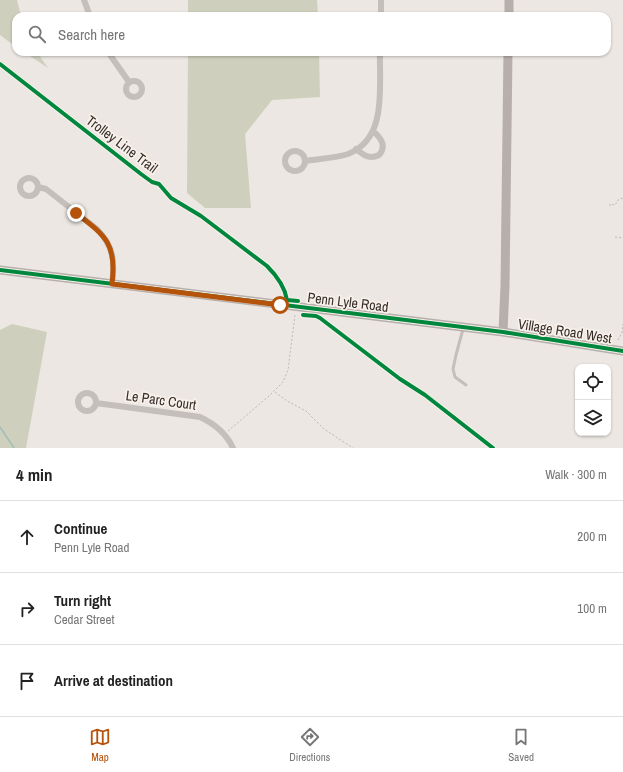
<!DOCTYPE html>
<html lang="en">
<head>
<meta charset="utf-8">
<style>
  body { margin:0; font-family:"Archivo Narrow",sans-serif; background:#f6f6f6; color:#222 }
  .controls { position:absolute; right:12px; bottom:12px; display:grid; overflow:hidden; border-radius:8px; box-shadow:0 1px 3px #0004 }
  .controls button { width:36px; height:36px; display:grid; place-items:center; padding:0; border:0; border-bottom:1px solid #e0e0e0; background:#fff; color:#222; font:20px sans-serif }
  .stop { position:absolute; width:12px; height:12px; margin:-9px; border:3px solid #b45309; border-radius:50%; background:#fff }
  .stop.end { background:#b45309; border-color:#fff; box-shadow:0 1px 4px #0008 }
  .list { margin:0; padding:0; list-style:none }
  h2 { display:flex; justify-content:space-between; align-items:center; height:52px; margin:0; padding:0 16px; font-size:17px }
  h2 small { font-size:13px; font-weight:400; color:#767676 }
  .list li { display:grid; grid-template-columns:26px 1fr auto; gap:12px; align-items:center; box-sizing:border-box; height:72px; padding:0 16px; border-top:1px solid #e0e0e0 }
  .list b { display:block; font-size:15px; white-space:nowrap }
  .list p { margin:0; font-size:13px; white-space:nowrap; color:#767676 }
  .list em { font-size:13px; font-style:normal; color:#767676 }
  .icon { flex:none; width:22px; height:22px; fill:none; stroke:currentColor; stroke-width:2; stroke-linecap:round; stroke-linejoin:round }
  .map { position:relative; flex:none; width:623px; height:448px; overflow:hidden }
  .search { position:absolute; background:#fff; box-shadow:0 1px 3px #0004; left:12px; right:12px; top:12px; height:44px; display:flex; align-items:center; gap:10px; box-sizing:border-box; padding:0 14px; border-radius:12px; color:#767676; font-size:15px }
  .sheet { height:268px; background:#fff }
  nav { display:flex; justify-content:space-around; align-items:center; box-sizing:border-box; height:56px; border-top:1px solid #e0e0e0; background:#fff; font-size:11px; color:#767676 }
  nav a { display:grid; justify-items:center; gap:2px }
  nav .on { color:#b45309 }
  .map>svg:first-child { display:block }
</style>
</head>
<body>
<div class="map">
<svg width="623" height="448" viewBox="0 0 623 448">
  <rect width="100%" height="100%" fill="#ece7e2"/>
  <path fill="#ced0bd" d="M0,0H17L21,16H16V47L0,35Z
    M188,0H317L318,16H188Z
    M24,52H37L48,68Z
    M188,52H319L320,97L272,100L245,134L251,208H205L187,193Z
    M12,324L47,332L26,448H0V330Z"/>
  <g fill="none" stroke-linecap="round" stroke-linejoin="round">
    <path stroke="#a0bdbb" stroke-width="1.5" d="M0,427L14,448"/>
    <path stroke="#beb8b4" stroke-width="1" stroke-dasharray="2 2" stroke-linecap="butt" d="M610,206V204L615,205L618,200L623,198
      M615,237L623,238
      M618,340L622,333L623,324
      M275,392L287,401L306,411L324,429L353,448
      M228,431L269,396L283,382L288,370L295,315"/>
    <path stroke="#c5bfbb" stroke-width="3" d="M463,329L456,355L453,369L455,377L466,385"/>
    <path stroke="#c5bfbb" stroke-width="6" d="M84,0L90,16
      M381,16V0
      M108,52L129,82
      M126 89a8 8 0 1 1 16 0a8 8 0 1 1-16 0Z
      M356,149C364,155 369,160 379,155C387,146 381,138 373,131
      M285 161a10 10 0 1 1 20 0a10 10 0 1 1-20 0Z
      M305,161C319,159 335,158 348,154C388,139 379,86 380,52
      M20 187a9 9 0 1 1 18 0a9 9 0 1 1-18 0Z
      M38,187L46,189L97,229C114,247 115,261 112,284
      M78 402a9 9 0 1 1 18 0a9 9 0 1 1-18 0Z
      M96,403L200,417C215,424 226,433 233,448"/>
    <path stroke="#b6afac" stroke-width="9" d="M509,16V0
      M0,270L503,332L623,351
      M503,332L505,286L508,52"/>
    <g stroke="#f8f1ea" stroke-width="6">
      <path id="cycleway" d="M0,64L141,174L152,182L159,184L171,198L201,216L267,266C277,276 285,287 287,300L298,301
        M0,270L503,332L623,351
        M303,315L316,316L320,318L400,379L425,395L493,448"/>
    </g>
    <use href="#cycleway" stroke="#00873e" stroke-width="4"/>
  </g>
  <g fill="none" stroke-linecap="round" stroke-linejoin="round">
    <path stroke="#b45309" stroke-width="5" d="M76,213C106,236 117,244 112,284L280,305"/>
  </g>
  <g text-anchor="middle" stroke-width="3.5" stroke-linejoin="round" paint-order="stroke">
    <g font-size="14" fill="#362c29" stroke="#f8f1ea">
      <text transform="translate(122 144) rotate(37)" y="5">Trolley Line Trail</text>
      <text transform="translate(348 302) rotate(7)" y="5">Penn Lyle Road</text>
      <text transform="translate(565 331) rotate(9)" y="5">Village Road West</text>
      <text transform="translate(161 400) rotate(8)" y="5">Le Parc Court</text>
    </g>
  </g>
</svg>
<div class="controls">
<button><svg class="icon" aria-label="locate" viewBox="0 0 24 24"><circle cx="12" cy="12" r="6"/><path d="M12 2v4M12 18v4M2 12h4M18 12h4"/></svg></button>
<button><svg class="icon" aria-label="layers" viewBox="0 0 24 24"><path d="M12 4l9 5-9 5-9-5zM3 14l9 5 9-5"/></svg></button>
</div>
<div class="stop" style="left:280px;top:305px"></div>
<div class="stop end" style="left:76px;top:213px"></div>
<div class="search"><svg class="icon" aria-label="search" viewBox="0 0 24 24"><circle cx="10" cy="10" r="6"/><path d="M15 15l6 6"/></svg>Search here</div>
</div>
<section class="sheet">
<h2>4 min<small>Walk · 300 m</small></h2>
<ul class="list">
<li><svg class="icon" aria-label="ahead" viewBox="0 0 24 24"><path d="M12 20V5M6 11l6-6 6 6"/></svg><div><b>Continue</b><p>Penn Lyle Road</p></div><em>200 m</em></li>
<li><svg class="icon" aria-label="right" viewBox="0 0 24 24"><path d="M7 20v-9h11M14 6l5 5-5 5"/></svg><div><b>Turn right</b><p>Cedar Street</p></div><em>100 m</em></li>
<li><svg class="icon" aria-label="arrive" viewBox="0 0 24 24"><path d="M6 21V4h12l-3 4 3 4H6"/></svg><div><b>Arrive at destination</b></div></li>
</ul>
</section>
<nav>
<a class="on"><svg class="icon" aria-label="map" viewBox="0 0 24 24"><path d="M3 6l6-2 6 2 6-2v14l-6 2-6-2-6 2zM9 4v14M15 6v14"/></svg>Map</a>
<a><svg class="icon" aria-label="directions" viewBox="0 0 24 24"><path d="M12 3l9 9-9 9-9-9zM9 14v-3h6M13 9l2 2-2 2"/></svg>Directions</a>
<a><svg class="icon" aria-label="saved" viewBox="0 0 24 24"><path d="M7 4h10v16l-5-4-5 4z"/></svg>Saved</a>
</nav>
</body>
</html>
